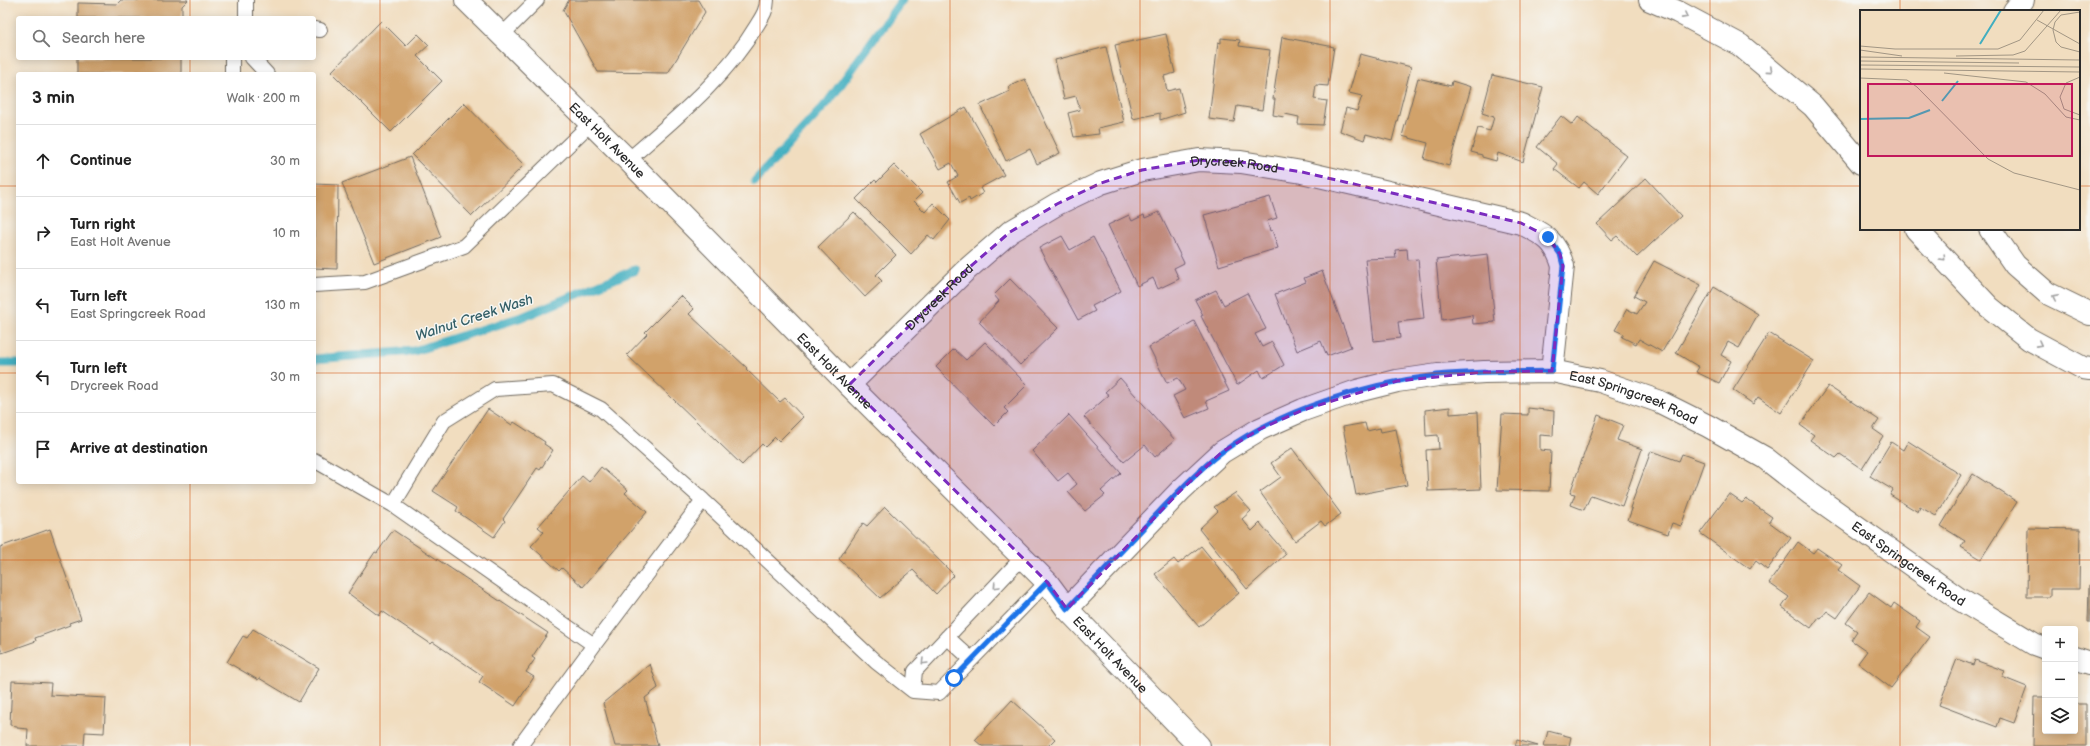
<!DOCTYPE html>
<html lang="en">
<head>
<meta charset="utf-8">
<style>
  body { margin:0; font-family:"Balsamiq Sans",sans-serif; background:#f6f6f6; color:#222 }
  .controls { position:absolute; right:12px; bottom:12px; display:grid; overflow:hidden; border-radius:4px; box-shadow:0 2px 10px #0003 }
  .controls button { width:36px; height:36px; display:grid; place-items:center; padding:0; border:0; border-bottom:1px solid #e0e0e0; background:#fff; color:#222; font:20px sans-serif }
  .stop { position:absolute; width:12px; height:12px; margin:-9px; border:3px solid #1a73e8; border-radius:50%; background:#fff }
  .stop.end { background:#1a73e8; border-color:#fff; box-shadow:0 1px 4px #0008 }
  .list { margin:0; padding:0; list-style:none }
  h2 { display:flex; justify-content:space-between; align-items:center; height:52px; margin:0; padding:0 16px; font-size:17px }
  h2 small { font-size:13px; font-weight:400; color:#767676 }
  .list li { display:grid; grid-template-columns:26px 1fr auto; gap:12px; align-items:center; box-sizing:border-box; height:72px; padding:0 16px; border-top:1px solid #e0e0e0 }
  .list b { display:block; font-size:15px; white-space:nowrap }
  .list p { margin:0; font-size:13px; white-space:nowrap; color:#767676 }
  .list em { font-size:13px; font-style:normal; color:#767676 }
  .icon { flex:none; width:22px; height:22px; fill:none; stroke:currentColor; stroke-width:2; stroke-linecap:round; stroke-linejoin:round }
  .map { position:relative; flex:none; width:2090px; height:746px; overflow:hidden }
  .search { position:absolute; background:#fff; box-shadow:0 2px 10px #0003; left:16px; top:16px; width:300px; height:44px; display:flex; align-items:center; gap:10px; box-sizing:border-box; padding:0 14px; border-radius:4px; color:#767676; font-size:15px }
  .panel { position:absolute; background:#fff; box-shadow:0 2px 10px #0003; left:16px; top:72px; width:300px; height:412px; border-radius:4px }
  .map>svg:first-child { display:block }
</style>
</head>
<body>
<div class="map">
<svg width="2090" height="746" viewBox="0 0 2090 746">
  <rect width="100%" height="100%" fill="#f6f6f2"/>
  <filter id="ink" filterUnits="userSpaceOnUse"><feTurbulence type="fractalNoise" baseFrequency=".025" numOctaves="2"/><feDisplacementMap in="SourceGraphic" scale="8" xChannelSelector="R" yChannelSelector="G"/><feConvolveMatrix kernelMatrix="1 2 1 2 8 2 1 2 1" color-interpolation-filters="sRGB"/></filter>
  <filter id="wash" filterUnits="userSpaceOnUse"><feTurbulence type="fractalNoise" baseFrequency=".012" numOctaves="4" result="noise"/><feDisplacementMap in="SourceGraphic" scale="16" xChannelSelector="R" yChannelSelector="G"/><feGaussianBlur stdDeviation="0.9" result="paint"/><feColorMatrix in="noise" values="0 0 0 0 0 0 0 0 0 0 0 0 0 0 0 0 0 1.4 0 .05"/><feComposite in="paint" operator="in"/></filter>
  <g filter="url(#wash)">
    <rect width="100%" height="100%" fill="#f1ddbf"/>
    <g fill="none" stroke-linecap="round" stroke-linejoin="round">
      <path stroke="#41aec0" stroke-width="9" d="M755,181L828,102L902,0
        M314,359L414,351L525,316L635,270
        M0,363H18"/>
    </g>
    <g id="blocks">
      <path fill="#d1a26b" d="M121,0H188L182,6V18H78V3L117,4Z
        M569,0H698L705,12L668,73L598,72L563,10Z
        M381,21L406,46L418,34L429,45L417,56L442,81L391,132L331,72Z
        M1166,34L1175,73L1164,76L1167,91L1179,88L1185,112L1160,120V113L1133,119L1115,45Z
        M1282,37L1334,47L1328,86L1316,85L1314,99L1327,101L1323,125L1298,124L1299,117L1285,114L1284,117L1273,115L1275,99H1273Z
        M1221,38L1240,40L1239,46L1270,50L1262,110L1237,106L1234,122L1209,119L1218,42L1221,43Z
        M1106,47L1124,122L1098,128L1099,134L1074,137L1068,113L1080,110L1076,96L1064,99L1055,60Z
        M1360,54L1411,67L1392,141L1366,134L1364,140L1340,131L1346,108L1357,111L1362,96L1349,93Z
        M77,58H181V74H77Z
        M1492,75L1543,87L1523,162L1498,153L1496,161L1482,157V155L1471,152L1478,128L1490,131L1494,117L1482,113Z
        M1418,78L1451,86L1452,81L1471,87L1449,166L1424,159L1428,143L1402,136Z
        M1025,79L1060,153L1037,164L1030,149L1006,161L980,105L1010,91L1008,87Z
        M464,103L524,165L472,216L412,155Z
        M966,107L1004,175L980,188L983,193L970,201L969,198L960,203L948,182L958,176L951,163L940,169L920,134Z
        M1561,116L1572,125L1578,117L1627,156L1598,194L1584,182L1579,188L1554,169L1558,164L1537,147Z
        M410,157L441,237L374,263L342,183Z
        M894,165L922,193L914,201L925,212L933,203L950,220L934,240L928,235L911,254L856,199L875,180L877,182Z
        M1646,178L1681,216L1637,257L1617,236L1612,240L1597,224Z
        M314,184L338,185L337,269L314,268Z
        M1270,197L1277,218L1267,221L1270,231L1272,230L1278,248L1219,266L1204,215Z
        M854,212L896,255L876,275L882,281L865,297L818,247Z
        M1159,212L1184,263L1174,268L1179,279L1158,289L1153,278L1137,286L1108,225L1129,215L1132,221L1144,215L1145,218Z
        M1062,236L1070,250L1093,237L1121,291L1092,306L1095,311L1078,320L1039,248Z
        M1407,249L1408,260L1418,259L1424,319L1398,322L1400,338L1374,341L1365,259L1396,258L1395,250Z
        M1488,254L1495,322L1473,324L1472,315L1442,320L1436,260Z
        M1654,261L1701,285L1662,352L1639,339L1636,344L1622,337L1624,334L1615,330L1627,309L1637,314L1645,302L1634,296Z
        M1322,271L1351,347L1327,356L1321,341L1297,351L1275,294L1306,282L1304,278Z
        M1010,279L1058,328L1020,365L979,322L999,301L994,295Z
        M1714,287L1758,314L1739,348L1728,342L1721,355L1731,361L1719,383L1696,372L1699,367L1676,353Z
        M1216,290L1224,305L1247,293L1266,329L1255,334L1262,347L1272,342L1284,365L1263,378L1259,370L1237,385L1201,316L1203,315L1195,300Z
        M681,296L694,309L689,314L747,368L746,369L780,402L785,398L803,417L779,441L775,437L765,447L762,444L742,465L627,355L647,334L645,332Z
        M1194,321L1229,391L1206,401L1209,408L1185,418L1173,396L1185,390L1178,378L1167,383L1149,347Z
        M1769,333L1814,361L1781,413L1758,397L1753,404L1733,390Z
        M985,342L1027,385L1004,408L1008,412L994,426L936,367L954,349L966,360Z
        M1120,378L1175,440L1155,457L1145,445L1124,462L1084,417L1109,395L1105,392Z
        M1828,386L1879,420L1873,429L1883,436L1862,469L1840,454L1836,458L1810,440L1814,435L1800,425Z
        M1450,407V414L1478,412L1481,489L1428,491L1426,450L1439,449L1438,435L1426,436L1425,410Z
        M1528,408L1554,411L1553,436L1540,435V450L1551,451L1549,491L1497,490L1502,414L1528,415Z
        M488,409L512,425L514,422L545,442L544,444L553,450L540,470L537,468L503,519L505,521L494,537L456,511L458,507L433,491Z
        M1069,415L1121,473L1101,491L1105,495L1085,511L1068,492L1077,484L1068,473L1058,481L1032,451Z
        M1598,415L1623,425L1617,440L1642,449L1622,506L1591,495L1584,510L1571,505L1575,494L1570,493Z
        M1365,423L1367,431L1380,428L1381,432L1396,429L1407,485L1356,495L1343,427Z
        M1908,441L1961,475L1936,516L1920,507L1918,512L1890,495L1893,490L1870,476L1891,442L1903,450Z
        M1292,448L1341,514L1325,526L1321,521L1295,541L1260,492L1281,477L1271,463Z
        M1651,451L1679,461L1682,454L1704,462L1681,526L1672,523L1668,534L1628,520L1632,509L1630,508Z
        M601,467L628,490L625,493L647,512L583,587L562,568L559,571L531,546L544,532L538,527L582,476L589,482Z
        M1973,474L2017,502L1981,559L1961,547L1965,541L1941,526Z
        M1235,493L1251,511L1242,519L1252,531L1260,523L1286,554L1247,589L1199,529L1218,511L1214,507Z
        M1729,494L1742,503L1746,499L1772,517L1769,522L1791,538L1767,570L1756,561L1750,569L1700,533Z
        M885,507L954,575L936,594L913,570L880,598L839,559L863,523L867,526Z
        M2028,528L2080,529L2079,589H2050V597H2027Z
        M50,529L81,619L69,623L70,625L35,638L36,641L2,653L0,647V547Z
        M393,530L548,633L532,657L535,659L526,672L534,677L515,706L479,682L483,676L433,642L431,644L382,611L379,616L348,593L375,552L377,553Z
        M1798,542L1813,553L1817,548L1842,565L1838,570L1860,586L1837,618L1827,611L1821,618L1819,617L1811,628L1782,607L1789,597L1769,583Z
        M1201,546L1239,593L1199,627L1155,574L1174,559L1178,564Z
        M2089,585H2090V622H2088Z
        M1869,592L1891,608L1894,603L1920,621L1916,627L1930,637L1891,688L1858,663L1867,651L1851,640L1857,631L1846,623Z
        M253,629L319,668L299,702L259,678L258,680L227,662L243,636L247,638Z
        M1957,659L1973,665L1975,660L2005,671L2002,677L2027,687L2014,723L2000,718L1997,727L1939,705Z
        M650,664L658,688L645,698L658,746H615L603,703Z
        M12,681L51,683L50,695L106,698L104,733L85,732L84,746H27L28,729L17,728V726L10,725Z
        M2034,697H2045V731H2075V704H2086V746H2033Z
        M1012,700L1055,739L1048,746H982L975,740Z
        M1548,731L1571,737L1569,746H1544Z
        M1517,740L1538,746H1515Z"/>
    </g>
  </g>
  <g filter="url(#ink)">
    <use href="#blocks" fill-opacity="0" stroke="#70695f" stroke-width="1"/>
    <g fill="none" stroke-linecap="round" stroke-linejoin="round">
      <g stroke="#70695f" stroke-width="16">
        <path id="service" d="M246,18V0
          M314,29L320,30
          M502,35L537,0
          M232,58V74
          M252,58L267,74
          M628,160C675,119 725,79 757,25C762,17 767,10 767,0
          M314,285L365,282L464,246L591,123
          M314,460L393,505
          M703,500L594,645L393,505L444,421L495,389L553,385L601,409L703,500L876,662L913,691L939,693L1047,582
          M947,637L971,659
          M913,691L915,671L1022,558
          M520,746L594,645"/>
      </g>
      <g stroke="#70695f" stroke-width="24">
        <g id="minor">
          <path id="s1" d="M849,385L964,272L1010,232L1057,204L1101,183L1142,170L1199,160L1241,162L1302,172L1521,223C1544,235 1555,239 1563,266L1552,371"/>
          <path id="s2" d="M1067,609L1181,490L1222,452L1260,429L1303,410L1357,391L1397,381L1438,375L1484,372L1552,371L1600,381L1658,401L1708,426L1765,458L1811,494L1959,599L2034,644L2045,648"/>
          <path d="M2075,658L2090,663"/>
        </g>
      </g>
      <g stroke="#70695f" stroke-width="24">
        <g id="tertiary">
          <path id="s3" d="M466,0L628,160L849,385L1047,582L1067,609L1199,746"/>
        </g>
      </g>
      <g stroke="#70695f" stroke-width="24">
        <path id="motorway" d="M1650,0L1678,12L1740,45L1813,106L1861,163
          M2014,11L2023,0
          M1916,229L1989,307L2029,339L2083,368L2090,369
          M1990,229L2015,265L2047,293L2090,314"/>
      </g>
      <use href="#service" stroke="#fff" stroke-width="14"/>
      <use href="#minor" stroke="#fff" stroke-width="22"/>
      <use href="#tertiary" stroke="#fff" stroke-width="22"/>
      <use href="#motorway" stroke="#fff" stroke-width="22"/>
    </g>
    <defs><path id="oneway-chevron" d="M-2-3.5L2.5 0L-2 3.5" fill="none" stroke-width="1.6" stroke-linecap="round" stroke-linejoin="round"/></defs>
    <g stroke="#a0a0a0">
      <use href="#oneway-chevron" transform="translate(1685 16) rotate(28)"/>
      <use href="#oneway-chevron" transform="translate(1770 70) rotate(40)"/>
      <use href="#oneway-chevron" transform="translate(1943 258) rotate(47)"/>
      <use href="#oneway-chevron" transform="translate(2055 297) rotate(-154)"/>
      <use href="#oneway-chevron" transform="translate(2039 344) rotate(28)"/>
      <use href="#oneway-chevron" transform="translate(996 586) rotate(133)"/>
      <use href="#oneway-chevron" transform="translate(924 662) rotate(135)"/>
    </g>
  </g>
  <g fill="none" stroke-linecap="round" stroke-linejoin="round" filter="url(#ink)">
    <path stroke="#1a73e8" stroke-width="5" d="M954,678L1047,582L1067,609C1095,579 1124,549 1152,519C1174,496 1197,471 1222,452C1281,409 1365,384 1437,375C1475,371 1514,372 1552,371L1563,266L1560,254L1548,237"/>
  </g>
  <path fill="#7b2cbf" fill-opacity="0.2" stroke="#7b2cbf" stroke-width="3" stroke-dasharray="8 5" stroke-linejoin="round" d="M1199,160L1241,162L1302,172L1521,223L1548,237L1560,254L1563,266L1552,371L1484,372L1397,381L1303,410L1260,429L1222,452L1181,490L1067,609L1047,582L849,385L964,272L1010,232L1057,204L1101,183L1142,170Z"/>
  <path fill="none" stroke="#d5540f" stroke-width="1" stroke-opacity="0.55" d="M190,0V18M380,0V746M570,0V746M760,0V746M950,0V746M1140,0V746M1330,0V746M1520,0V746M1710,0V746M1900,0V11M190,58V74M0,186H18M314,186H1861M2079,186H2090M1900,229V746M0,373H18M314,373H2090M190,482V746M0,560H2090"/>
  <g text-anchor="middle" stroke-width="3" stroke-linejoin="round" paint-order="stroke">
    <g font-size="13" fill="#2b2b2b" stroke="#f6f6f2">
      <text dy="5" stroke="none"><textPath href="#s3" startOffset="199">East Holt Avenue</textPath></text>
      <text dy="5" stroke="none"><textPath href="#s1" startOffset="462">Drycreek Road</textPath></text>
      <text dy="5" stroke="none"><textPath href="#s1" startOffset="126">Drycreek Road</textPath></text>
      <text dy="5" stroke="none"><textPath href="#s3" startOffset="523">East Holt Avenue</textPath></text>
      <text dy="5" stroke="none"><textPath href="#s2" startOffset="652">East Springcreek Road</textPath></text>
      <text dy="5" stroke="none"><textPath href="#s2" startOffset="976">East Springcreek Road</textPath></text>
      <text dy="5" stroke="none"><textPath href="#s3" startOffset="919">East Holt Avenue</textPath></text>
    </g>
    <g font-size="14" font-style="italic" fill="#345f67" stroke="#f6f6f2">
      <text transform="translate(474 317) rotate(-18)" y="5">Walnut Creek Wash</text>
    </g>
  </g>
  <g transform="translate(1860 10)">
    <rect width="220" height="220" fill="#f1ddbf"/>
    <path fill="none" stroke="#41aec0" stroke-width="2" d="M120,34L141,0M82,91L98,71M0,109L49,108L70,100"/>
    <path fill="none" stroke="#a29684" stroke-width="1" d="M220,2L201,5L195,12L193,20L196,32L201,37L220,42M177,10L220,34M0,36L35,39H138L160,30L184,0M0,40L42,46M96,46L153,45L165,41L201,0M0,47L220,50M0,51L159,53M0,55L220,57M0,59L220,62M84,63L166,72L185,84L206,107L220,110M220,67L206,73L200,87L204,99L220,105M0,68L47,70L57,77L128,149L154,163L220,180"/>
    <path fill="#c2185b" fill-opacity="0.15" stroke="#c2185b" stroke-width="2" d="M8,74H212V146H8Z"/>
    <rect width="220" height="220" fill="none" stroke="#2b2b2b" stroke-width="2"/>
  </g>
</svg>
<div class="controls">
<button>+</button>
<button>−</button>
<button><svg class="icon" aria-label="layers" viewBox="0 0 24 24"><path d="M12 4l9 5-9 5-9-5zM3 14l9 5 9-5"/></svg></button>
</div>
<div class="stop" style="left:954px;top:678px"></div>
<div class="stop end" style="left:1548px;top:237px"></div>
<div class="search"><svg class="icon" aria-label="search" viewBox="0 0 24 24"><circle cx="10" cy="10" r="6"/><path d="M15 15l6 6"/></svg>Search here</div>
<section class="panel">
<h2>3 min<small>Walk · 200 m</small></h2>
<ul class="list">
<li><svg class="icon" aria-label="ahead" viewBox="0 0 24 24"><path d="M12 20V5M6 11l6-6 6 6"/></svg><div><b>Continue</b></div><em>30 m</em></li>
<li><svg class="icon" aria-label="right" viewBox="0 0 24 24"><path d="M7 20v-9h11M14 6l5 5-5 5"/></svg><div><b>Turn right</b><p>East Holt Avenue</p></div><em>10 m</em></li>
<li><svg class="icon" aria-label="left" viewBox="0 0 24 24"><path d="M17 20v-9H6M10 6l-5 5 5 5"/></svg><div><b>Turn left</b><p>East Springcreek Road</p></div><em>130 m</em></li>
<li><svg class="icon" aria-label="left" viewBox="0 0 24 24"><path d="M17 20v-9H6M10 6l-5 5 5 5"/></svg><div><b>Turn left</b><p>Drycreek Road</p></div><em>30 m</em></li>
<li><svg class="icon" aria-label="arrive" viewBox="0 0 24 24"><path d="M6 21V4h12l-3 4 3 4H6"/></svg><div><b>Arrive at destination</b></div></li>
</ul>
</section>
</div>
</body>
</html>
